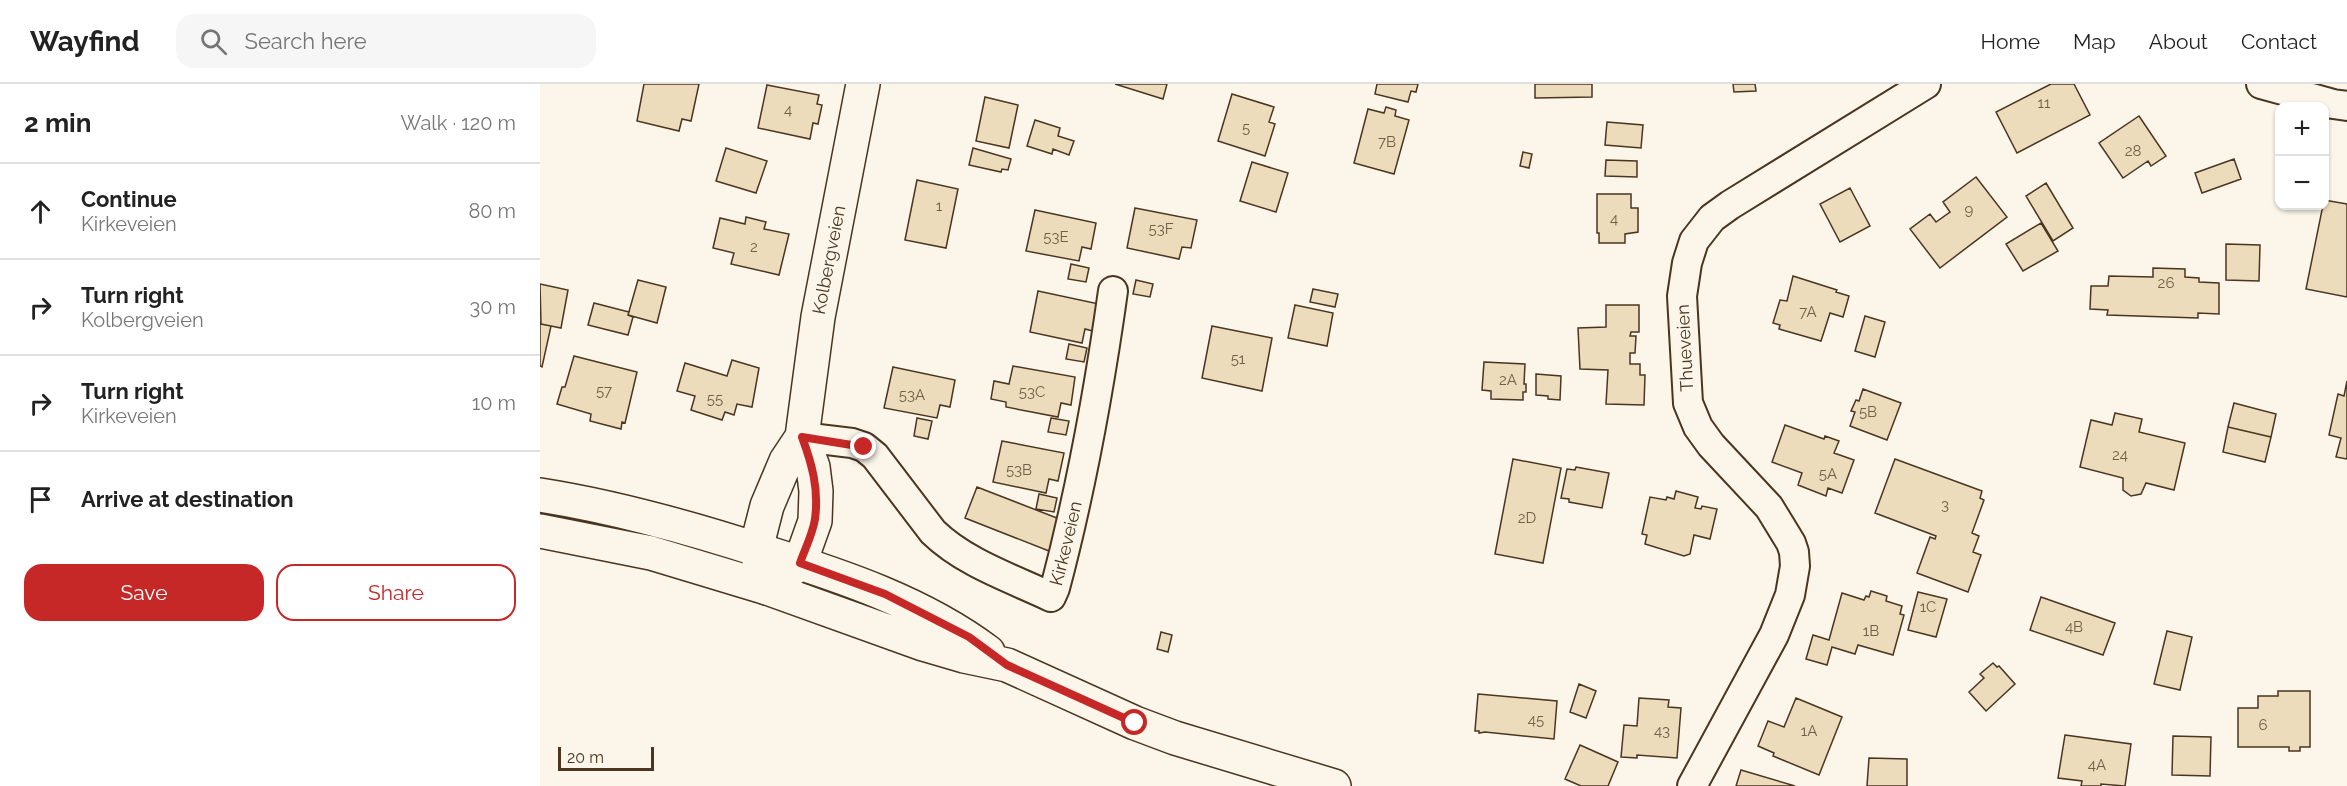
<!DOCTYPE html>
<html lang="en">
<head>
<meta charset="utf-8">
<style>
  body { margin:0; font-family:Raleway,sans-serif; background:#f6f6f6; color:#222 }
  .controls { position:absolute; right:18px; top:18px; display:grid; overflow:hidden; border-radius:12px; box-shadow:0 2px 4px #0004 }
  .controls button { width:54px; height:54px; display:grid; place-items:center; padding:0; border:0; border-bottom:2px solid #e0e0e0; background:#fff; color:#222; font:30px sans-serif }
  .scale { position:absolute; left:18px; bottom:15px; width:96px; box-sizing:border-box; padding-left:6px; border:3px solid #4a3520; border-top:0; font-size:16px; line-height:21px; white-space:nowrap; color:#4a3520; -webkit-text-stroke:4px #fbf6e9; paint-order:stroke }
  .stop { position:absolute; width:18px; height:18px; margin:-14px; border:4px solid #c62828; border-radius:50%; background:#fff }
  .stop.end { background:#c62828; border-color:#fff; box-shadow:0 2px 6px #0008 }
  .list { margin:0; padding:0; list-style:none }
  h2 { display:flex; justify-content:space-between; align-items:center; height:78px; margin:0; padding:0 24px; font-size:26px }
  h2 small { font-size:20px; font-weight:400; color:#767676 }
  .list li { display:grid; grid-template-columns:39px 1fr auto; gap:18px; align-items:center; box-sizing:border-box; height:96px; padding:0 24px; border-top:2px solid #e0e0e0 }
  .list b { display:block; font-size:22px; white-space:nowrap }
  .list p { margin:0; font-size:20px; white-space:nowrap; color:#767676 }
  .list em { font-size:20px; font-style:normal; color:#767676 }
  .actions { display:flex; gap:12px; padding:18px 24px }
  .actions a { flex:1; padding:14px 0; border:2px solid #c62828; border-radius:18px; text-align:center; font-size:21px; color:#c62828 }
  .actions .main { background:#c62828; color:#fff }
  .icon { flex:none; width:33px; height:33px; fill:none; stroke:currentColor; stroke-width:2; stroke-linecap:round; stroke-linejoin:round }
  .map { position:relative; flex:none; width:1807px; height:702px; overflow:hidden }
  header { display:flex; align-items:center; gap:36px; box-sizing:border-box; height:84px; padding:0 30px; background:#fff; border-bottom:2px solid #e0e0e0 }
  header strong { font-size:28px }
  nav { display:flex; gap:33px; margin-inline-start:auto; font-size:21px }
  .search { width:420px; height:54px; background:#f6f6f6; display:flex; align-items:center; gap:15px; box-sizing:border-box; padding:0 21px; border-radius:18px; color:#767676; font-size:22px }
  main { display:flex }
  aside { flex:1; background:#fff }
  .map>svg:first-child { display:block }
</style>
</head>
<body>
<header>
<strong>Wayfind</strong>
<div class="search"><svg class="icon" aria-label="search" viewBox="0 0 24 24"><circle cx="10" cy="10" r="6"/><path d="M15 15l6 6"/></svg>Search here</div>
<nav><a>Home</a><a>Map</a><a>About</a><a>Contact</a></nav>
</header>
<main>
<aside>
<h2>2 min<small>Walk · 120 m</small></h2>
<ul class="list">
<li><svg class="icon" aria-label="ahead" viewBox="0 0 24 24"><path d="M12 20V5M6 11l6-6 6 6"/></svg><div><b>Continue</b><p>Kirkeveien</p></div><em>80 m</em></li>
<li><svg class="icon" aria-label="right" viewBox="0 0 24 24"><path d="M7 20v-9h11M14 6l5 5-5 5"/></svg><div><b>Turn right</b><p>Kolbergveien</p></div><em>30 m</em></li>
<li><svg class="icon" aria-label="right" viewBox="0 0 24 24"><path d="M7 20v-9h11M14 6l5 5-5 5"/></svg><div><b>Turn right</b><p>Kirkeveien</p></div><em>10 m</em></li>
<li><svg class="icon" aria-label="arrive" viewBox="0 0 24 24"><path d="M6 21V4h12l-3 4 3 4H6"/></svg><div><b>Arrive at destination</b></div></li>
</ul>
<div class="actions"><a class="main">Save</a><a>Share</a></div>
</aside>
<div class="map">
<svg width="1807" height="702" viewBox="0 0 1807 702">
  <rect width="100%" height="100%" fill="#fbf6e9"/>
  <path fill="#ecdcbc" stroke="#4a3520" stroke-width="1.5" d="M104,0H159L151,37L142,35L139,47L97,37Z
    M575,0H627L623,15Z
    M837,0H878L876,8L871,7L868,18L835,10Z
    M995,0H1052V13L995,14Z
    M1193,0H1215L1216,7L1194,8Z
    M1511,0H1534L1550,31L1477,69L1456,28Z
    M227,1L279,11L277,20L282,21L278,40L273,39L270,55L218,44Z
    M692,10L734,23L729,38L735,40L725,72L678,57Z
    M445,13L478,21L469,64L436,57Z
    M846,23L856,26L855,32L869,36L854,90L814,79L828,25L844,29Z
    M1599,32L1626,72L1611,82L1608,77L1583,94L1559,59Z
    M495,36L520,44L518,52L534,57L529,71L513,65L512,70L487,62Z
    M1067,38L1103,41L1101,64L1065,61Z
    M186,64L227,77L216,109L176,97Z
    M433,64L471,75L468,86L462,85L461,88L429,81Z
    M983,68L992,70L989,84L980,82Z
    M1694,75L1701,95L1662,109L1655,89Z
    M1066,76L1097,77V93L1065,92Z
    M712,78L748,89L736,128L700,117Z
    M1436,93L1467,133L1400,184L1370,145L1390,130L1396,138L1410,128L1403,118Z
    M377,96L418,105L406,164L365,156Z
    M1506,99L1533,144L1513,157L1486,112Z
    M1310,104L1330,142L1300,158L1280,120Z
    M1057,110H1091V124H1098V148L1085,150V159H1059V149H1057Z
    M1784,116L1807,120V213L1766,205Z
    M595,124L657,136L651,164L642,163L639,175L587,164Z
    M495,126L556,139L551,165L542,163L539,177L486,167Z
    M206,133L226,138L224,145L249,150L239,191L191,180L194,169L173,164L180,134L205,140Z
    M1501,139L1518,167L1483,187L1466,160Z
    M1686,160L1720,161L1719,197L1686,196Z
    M531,180L549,184L546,198L528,195Z
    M1613,184L1645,185V193L1659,194V198L1679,199V230L1658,229V234L1567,231L1568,226L1550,225L1551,202H1568L1569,192L1613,193Z
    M1253,192L1297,206L1296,208L1309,212L1303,233L1290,229L1281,257L1239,245L1240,241L1233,239L1240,216L1247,217Z
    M98,196L126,203L117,239L88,231Z
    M596,196L613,200L610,213L593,210Z
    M0,200L28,206L21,244L1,240Z
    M773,205L798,210L795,223L770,218Z
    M498,207L559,220L553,247L545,245L542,259L490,248Z
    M54,219L89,228L88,231L93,233L88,251L48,241Z
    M755,221L793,229L787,262L748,254Z
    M1066,221H1099V248H1091L1090,252H1096L1095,269H1090V280H1100V291H1105L1104,321L1066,320L1068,286L1040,285L1038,244L1066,243Z
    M1325,232L1345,238L1335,273L1315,267Z
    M0,237L1,240L11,242L2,283L0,282Z
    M672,242L732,254L722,307L662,294Z
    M529,260L547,264L544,278L526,275Z
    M34,272L97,288L85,339L82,338L81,345L50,337L51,330L17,320L22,303H25Z
    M192,276L219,284L212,323L197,320L194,331L185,328L182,336L151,326L155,312L137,307L145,279L187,292Z
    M944,278L985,280L984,300H986V308H983V316L951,315V307L942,306Z
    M473,282L535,293L531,321L521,319L518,333L466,323V318L451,315L454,297L469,300Z
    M353,283L415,296L410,323L400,321L397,334L344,324Z
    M996,290L1021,292L1020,316L1008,315V312L996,311Z
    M1807,297V375L1796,373L1801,354L1789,351L1798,310L1804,312Z
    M1323,305L1361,319L1347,356L1310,342L1315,328L1311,327L1316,316L1319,317Z
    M1694,319L1736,330L1731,353L1688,343Z
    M1575,329L1602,335L1599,348L1645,359L1634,406L1606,399L1601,410L1591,412L1583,406V394L1540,383L1551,336L1572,341Z
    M377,334L392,337L388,355L374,352Z
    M511,334L529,337L526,351L508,348Z
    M1245,341L1284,355L1285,352L1299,357L1294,369L1314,376L1302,409L1288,404L1286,412L1258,401L1262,389L1232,378Z
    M1688,343L1731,353L1725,378L1683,368Z
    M462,357L524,369L518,397L509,395L506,409L453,398Z
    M973,375L1021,384L1003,479L955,470Z
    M1355,375L1442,407L1440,414L1444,416L1432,449L1439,452L1433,468L1441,471L1428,508L1377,489L1390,453L1395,455L1396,452L1335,429Z
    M1036,383L1069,389L1062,424L1029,418V415L1021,414L1027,385L1035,386Z
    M437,403L522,436L509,467L425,434Z
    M1136,407L1158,413L1155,424L1161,425L1162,422L1177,425L1170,455L1154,451L1150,470L1144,472L1105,460L1107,451L1102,450L1110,413L1126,416L1127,413L1134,415Z
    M499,410L517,414L514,428L496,425Z
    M1331,507L1347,512L1346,517L1362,522L1360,530L1364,531L1353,571L1318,561L1315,570L1292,563L1287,581L1266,575L1273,551L1289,556L1302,509L1324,516L1326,512L1329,513Z
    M1378,508L1407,515L1396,553L1368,546Z
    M1501,513L1575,539L1563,571L1490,546Z
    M1627,547L1652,553L1640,606L1614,600Z
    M621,548L632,551L628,568L617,565Z
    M1453,579L1457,583L1459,582L1475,600L1446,627L1429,608L1444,594L1440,590Z
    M1039,600L1056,607L1046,634L1030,628Z
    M1738,607H1770V663H1760V667H1749V663H1698V624H1718V612H1738Z
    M938,610L1017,617L1014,655L945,648L939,649V647H935Z
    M1099,614L1129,616L1128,623L1141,624L1137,674L1097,671V674L1081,673L1084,641L1097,642Z
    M1256,614L1302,633L1279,691L1233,672L1234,669L1218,662L1228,637L1244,643Z
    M1525,651L1591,660L1585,702L1561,700V702H1541L1542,697L1518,694Z
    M1633,652L1671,653L1670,692L1632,691Z
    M1040,661L1078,678L1068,702H1041L1025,695Z
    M1329,674L1367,675V702H1327Z
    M1201,686L1255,702H1196Z"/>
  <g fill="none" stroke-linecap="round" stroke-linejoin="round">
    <g stroke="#4a3520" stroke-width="32">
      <g id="minor">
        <path d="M1721,0L1793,20L1807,22"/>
        <path id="s1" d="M262,353L312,359L324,363L335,372L393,448C425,479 471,494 511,513L515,504C541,406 559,307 573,207"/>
        <path d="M1152,702L1234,551L1250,511L1255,482L1254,468L1251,459L1229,423L1171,361L1158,343L1148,319L1142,212L1147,179L1154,157L1172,134L1190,121L1386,0"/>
      </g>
    </g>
    <g stroke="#4a3520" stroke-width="36">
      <g id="tertiary">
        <path id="s2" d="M262,353L273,383L276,407L275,437L260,479L227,504L216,465L227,422L246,377L262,353L278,233L323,0"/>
      </g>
    </g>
    <g stroke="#4a3520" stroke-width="36">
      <path id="primary" d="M0,411C77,423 151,444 225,468C302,492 383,519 448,568
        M0,447L111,469L227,504L383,560L424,572L467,581L595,639L635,654L794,702"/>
    </g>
    <use href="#minor" stroke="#fbf6e9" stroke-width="28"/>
    <use href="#tertiary" stroke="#fbf6e9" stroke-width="33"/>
    <use href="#primary" stroke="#fbf6e9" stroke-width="33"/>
  </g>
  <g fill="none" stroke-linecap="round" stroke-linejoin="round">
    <path stroke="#c62828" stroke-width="8" d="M324,363L262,353C272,380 279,405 275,435C273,449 265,465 260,479L345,510L429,553L467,581L595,639"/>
  </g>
  <g text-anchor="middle" stroke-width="4.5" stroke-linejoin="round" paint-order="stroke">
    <g font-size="15" fill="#725f47">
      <text x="1504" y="24">11</text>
      <text x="248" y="31">4</text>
      <text x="706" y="49">5</text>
      <text x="847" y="63">7B</text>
      <text x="1593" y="72">28</text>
      <text x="399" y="127">1</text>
      <text x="1429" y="131">9</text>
      <text x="1074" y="140">4</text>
      <text x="621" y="150">53F</text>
      <text x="516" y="158">53E</text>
      <text x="214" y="168">2</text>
      <text x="1626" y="204">26</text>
      <text x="1268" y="233">7A</text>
      <text x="698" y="280">51</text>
      <text x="968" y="301">2A</text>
      <text x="64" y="312">57</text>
      <text x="492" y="313">53C</text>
      <text x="372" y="316">53A</text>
      <text x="175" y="320">55</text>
      <text x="1328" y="333">5B</text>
      <text x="1580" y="376">24</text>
      <text x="479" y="391">53B</text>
      <text x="1288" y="395">5A</text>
      <text x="1405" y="426">3</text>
      <text x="987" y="439">2D</text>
      <text x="1388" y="528">1C</text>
      <text x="1534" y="548">4B</text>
      <text x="1331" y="552">1B</text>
      <text x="996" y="641">45</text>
      <text x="1723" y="646">6</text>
      <text x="1122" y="652">43</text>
      <text x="1269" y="652">1A</text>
      <text x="1557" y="686">4A</text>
    </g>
    <g font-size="18" fill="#4a3520" stroke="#fbf6e9">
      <text dy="6" stroke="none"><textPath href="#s2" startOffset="514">Kolbergveien</textPath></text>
      <text transform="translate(1145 264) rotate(-93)" y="6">Thueveien</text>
      <text dy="6" stroke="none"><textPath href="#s1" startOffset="364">Kirkeveien</textPath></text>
    </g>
  </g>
</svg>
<div class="controls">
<button>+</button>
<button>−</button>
</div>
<div class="scale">20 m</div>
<div class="stop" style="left:595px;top:639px"></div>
<div class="stop end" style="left:324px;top:363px"></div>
</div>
</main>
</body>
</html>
